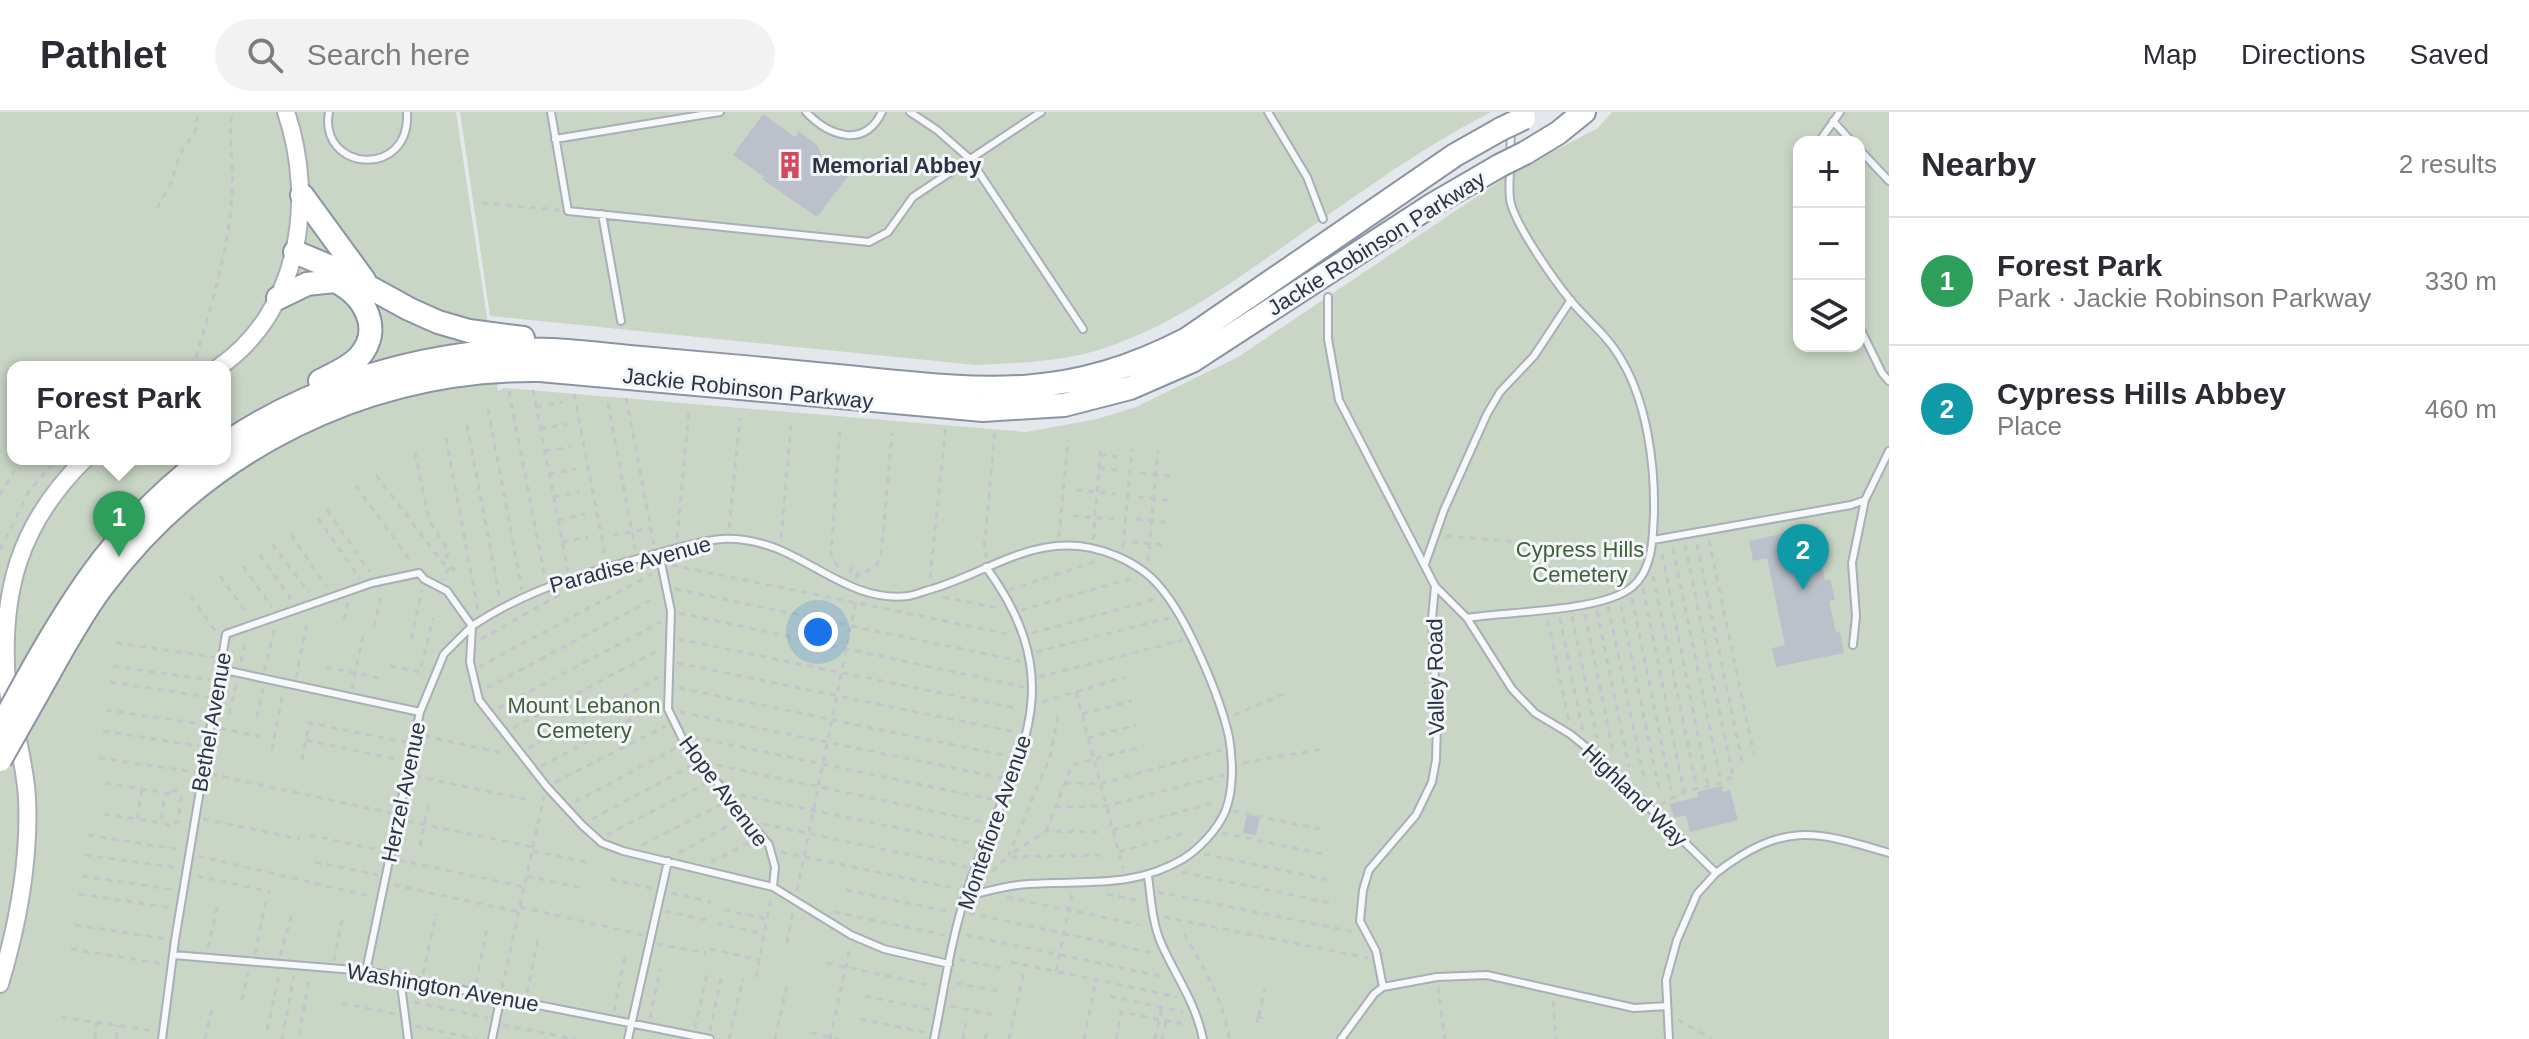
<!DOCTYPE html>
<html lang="en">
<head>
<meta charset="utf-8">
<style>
  body { margin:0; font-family:Helvetica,sans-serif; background:#f2f2f3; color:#2b2b33 }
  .controls { position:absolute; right:24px; top:24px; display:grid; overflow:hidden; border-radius:16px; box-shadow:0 4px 12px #0003 }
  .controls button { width:72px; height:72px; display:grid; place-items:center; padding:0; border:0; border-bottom:2px solid #e1e1e2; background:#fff; color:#2b2b33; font:40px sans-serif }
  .you { position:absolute; left:818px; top:520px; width:28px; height:28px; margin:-20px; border:6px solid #fff; border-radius:50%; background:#1a73e8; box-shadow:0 0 0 12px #1a73e833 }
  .badge { display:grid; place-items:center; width:52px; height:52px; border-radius:50%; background:#0b8043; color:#fff; font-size:26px; font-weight:700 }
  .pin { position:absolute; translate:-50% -66px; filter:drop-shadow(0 2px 4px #0008) }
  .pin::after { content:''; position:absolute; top:42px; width:28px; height:24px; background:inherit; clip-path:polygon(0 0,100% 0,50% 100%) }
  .popup { position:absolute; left:7px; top:249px; width:224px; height:104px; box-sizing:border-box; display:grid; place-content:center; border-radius:16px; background:#fff; filter:drop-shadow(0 2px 6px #0005); font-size:26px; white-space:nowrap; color:#7c7c81 }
  .popup b { font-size:30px; color:#2b2b33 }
  .popup::after { content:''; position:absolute; left:50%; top:100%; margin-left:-16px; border:16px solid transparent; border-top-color:#fff }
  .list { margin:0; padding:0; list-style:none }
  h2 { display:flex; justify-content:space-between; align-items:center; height:104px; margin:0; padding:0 32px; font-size:34px }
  h2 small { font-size:26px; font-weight:400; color:#7c7c81 }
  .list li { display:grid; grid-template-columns:52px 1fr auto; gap:24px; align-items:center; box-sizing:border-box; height:128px; padding:0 32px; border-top:2px solid #e1e1e2 }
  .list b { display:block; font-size:30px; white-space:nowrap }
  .list p { margin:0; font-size:26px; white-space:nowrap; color:#7c7c81 }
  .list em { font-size:26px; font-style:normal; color:#7c7c81 }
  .icon { flex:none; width:44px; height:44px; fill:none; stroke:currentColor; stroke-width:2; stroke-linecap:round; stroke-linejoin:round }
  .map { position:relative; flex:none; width:1889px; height:927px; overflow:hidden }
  header { display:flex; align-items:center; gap:48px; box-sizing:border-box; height:112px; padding:0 40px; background:#fff; border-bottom:2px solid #e1e1e2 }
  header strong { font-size:38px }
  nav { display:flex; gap:44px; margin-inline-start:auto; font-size:28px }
  .search { width:560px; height:72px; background:#f2f2f3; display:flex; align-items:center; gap:20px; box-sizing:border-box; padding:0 28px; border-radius:44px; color:#7c7c81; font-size:30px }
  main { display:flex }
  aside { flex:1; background:#fff }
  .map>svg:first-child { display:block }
</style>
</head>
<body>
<header>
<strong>Pathlet</strong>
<div class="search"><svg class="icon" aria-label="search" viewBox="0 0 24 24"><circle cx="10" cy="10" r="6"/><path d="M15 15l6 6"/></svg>Search here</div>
<nav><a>Map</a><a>Directions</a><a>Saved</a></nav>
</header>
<main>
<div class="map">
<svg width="1889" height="927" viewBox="0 0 1889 927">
  <rect width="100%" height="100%" fill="#e4e7ec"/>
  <path fill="#c9d6c5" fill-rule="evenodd" d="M0,0H456L498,279L504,276L1026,320L1097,307L1136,295L1238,245L1512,61L1598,16L1612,0H1889V927H0ZM1799,30H1859V234H1799ZM13,255H225V347H13Z
    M460,0H1491C1415,39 1346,91 1277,139C1222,178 1166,216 1102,237C1061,250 1018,251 976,253L490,204Z"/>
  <path fill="#bbc0ca" d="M763,2L795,25L799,19L818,34L822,45L848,64L817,105L762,67L764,65L733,43Z
    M1818,414L1822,434L1818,435L1825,468L1830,467L1835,488L1829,489L1836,521L1840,520L1844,541L1776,555L1772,536L1785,533L1767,446L1753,449L1749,429Z
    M1722,674L1723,680L1730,678L1738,708L1690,720L1686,703L1674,706L1670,692L1698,685L1697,680Z
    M1247,702L1260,705L1256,723L1243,721Z"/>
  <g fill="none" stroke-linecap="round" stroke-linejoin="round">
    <g stroke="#a9aeb7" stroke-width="10">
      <path id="lane" d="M329,0C318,59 411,68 407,0
        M551,0L568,99L869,130L888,120L913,85L1041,0
        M806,0C829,24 864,37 882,0
        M910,0L937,18L970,47L1083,217
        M1268,0L1307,65L1323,107
        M1833,9L1852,30
        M555,27L720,0
        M1819,30L1840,0
        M1859,37L1889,69
        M1510,44L1511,19
        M602,102L621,209
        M1328,185V227L1339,288L1435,474L1432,507L1437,611L1436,648L1432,670L1416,703L1369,758L1363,778L1360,809L1376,839L1383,875L1374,882L1341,927
        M1859,214L1882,261L1889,269
        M1653,428L1851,393L1865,388L1889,339
        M659,441L671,499L668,597L685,632L769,733L775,755L773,775
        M1425,452L1444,398L1487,302L1500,280L1534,244L1571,188
        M1435,474L1467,506L1512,577L1535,601L1570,622L1596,643L1716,761L1697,782L1677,828L1666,868L1669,927
        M1467,506C1509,499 1602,500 1632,475C1653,458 1653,425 1654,401C1655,353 1647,291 1622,249C1609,225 1588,209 1571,189C1554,168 1518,117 1511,92C1508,81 1510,67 1510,55
        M1853,533L1856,504L1852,451L1865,388
        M220,557L420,600
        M1716,761C1783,710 1813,718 1889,741
        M1148,764C1151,786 1152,810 1161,831C1176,865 1195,889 1203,927
        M173,843L366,859L710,927
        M949,852L884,837L851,823L773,775L623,739L602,731L582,713L547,675L479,588L470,550L472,514C526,478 585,461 648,444C671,438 698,429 722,427C742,426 760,430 778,437C821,455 858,490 908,484C916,483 924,479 932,477C995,458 1044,414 1114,443C1130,449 1149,461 1160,475C1187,506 1220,584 1229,625C1233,648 1234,678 1225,700C1217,718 1199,737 1183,747C1132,777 1084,768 1028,772C1007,773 986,780 966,784
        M400,865L408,927
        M1383,875L1437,865L1487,863L1634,896L1667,894
        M162,927L175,828L226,522L372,471L419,461L424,467L447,479L472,514L444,542L420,600L366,859
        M492,927L501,884
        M628,927L668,749
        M934,927C944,878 951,826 967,779C1009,653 1079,582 986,455"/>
    </g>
    <g stroke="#a9aeb7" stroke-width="20">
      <path id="secondary" d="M219,255C300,199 316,88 286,0
        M0,872C18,812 30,750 27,686C25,648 12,610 7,572C0,480 19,412 85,347"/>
    </g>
    <g stroke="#8b94a3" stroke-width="26">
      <path id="highway" d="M1525,41L1558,21L1584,0
        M302,83L364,168
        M295,140L338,158L409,197L438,210L469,219L523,226
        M278,186L307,172L334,169
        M320,269C333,262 349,256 359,245C384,217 364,184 337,170
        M225,332C304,278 402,247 497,239C545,234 593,242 641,246C713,252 786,259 858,266C986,279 1067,289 1187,227L1455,43L1501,17
        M27,567C77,477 121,411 204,347
        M39,579C59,544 78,507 102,475C205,336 368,256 540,258L983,298L1064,293L1130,276L1192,249L1432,93L1499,54"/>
    </g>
    <path stroke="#c2c5cb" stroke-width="3" stroke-dasharray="6 6" stroke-linecap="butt" d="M482,91L560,98
      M157,96L171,71L180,42L196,17L198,0
      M188,255L196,245C212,191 229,137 232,81C234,53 228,29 232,0
      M533,278L568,459
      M509,279L545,467
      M574,282L606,448
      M626,286L654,432
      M608,291L635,437
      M536,295L563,290
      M488,297L522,478
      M467,313L500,487
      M540,317L567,312
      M446,326L478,499
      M545,339L571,335
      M415,340L429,408L449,440L443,451
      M1100,343L1119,345
      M1099,356L1118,358
      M1140,361L1171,364
      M549,362L576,357
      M376,363L443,451L450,455L442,468
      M356,374L412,451
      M1076,378L1116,382
      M0,383L21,347
      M553,385L580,380
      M1138,385L1168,388
      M327,398L370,460
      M1073,404L1114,407
      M318,406L360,467
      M1136,407L1166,410
      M558,408L585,402
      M729,416L740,306
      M291,423L327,475
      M613,423L651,416
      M1446,424L1553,433
      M1059,425L1068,328
      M677,426L689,298
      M781,426L791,313
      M1093,428L1101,332
      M1709,428L1754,643
      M562,430L588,425
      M1132,430L1164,433
      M272,432L309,481
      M1697,432L1743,655
      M1685,433L1733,664
      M1123,435L1132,337
      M1673,436L1721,671
      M0,438L29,379L57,347
      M1662,442L1708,674
      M260,443L291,487
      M987,446L984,438L995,319
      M1148,449L1158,338
      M672,453L1013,523
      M243,454L272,495
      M450,455L460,461
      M838,455L831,443L840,315
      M850 460a4 4 0 1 1 8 0a4 4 0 1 1-8 0Z
      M220,464L248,503
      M1653,464L1697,676
      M855,466L876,454L881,444L892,321
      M930,466L946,313
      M1643,476L1684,680
      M675,477L1020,549
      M1009,478L1097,449
      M191,484L216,520
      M943,485L998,496
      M1632,486L1671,678
      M1608,494L1645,671
      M1621,494L1660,682
      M1021,498L1137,465
      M1597,499L1629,655
      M679,501L1024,575
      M1585,502L1613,639
      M1572,504L1597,626
      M1560,506L1583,620
      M344,508L348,490
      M1548,508L1569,610
      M374,515L382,480
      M1032,521L1156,487
      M411,527L422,478
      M481,527L561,482
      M678,527L1019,597
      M116,531L214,545
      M1036,540L1169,506
      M241,550L246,526
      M677,551L1015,620
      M113,554L210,568
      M390,554L420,560L433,506
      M326,555L384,567
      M479,555L652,462
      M264,559L275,516
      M1039,565L1183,528
      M296,566L307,510
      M110,570L208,585
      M487,576L657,485
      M679,576L1008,644
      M352,577L363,523
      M1076,580L1123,756
      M1042,590L1125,565
      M498,596L661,510
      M106,598L201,612
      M680,600L1002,666
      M229,602L237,569
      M1082,602L1132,589
      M1234,603L1286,581
      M257,605L263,577
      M220,616L260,625
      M513,616L662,536
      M103,619L199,634
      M424,624L507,642
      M693,625L995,688
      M1088,626L1136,613
      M306,628L400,648
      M528,636L659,565
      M272,638L283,579
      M99,646L195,660
      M302,648L309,611L406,630
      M1243,651L1322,637
      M717,653L984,710
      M541,654L658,593
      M211,662L391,701
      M415,664L533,689
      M555,670L666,614
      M105,671L167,681
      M1065,671L1100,672L1222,638
      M171,679H176L181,686L178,710L170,715L161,708L165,683Z
      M740,683L975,732
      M575,690L678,635
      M1660,693L1684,680L1721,671L1737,662
      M1055,695L1106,694L1224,663
      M1233,699L1320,717
      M104,702L162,711
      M137,707L142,677
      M203,707L300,727
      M592,707L691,654
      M408,709L533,735
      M763,712L967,755
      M1113,718L1217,690
      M1046,719L1072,653L1144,634
      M1222,721L1324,742
      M88,723L182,738
      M310,723L383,739
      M607,723L707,671
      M642,733L724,691
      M420,734L429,688
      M533,739L586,750
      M781,740L958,777
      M1014,740L1046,719L1101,720
      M1119,740L1188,720
      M679,741L735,710
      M1204,742L1329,768
      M85,743L179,756
      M198,744L374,785
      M1008,745L1050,645L1059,599
      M399,748L525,775
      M315,750L378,763
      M711,750L754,728
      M1182,760L1335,792
      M82,764L176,778
      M197,764L271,780
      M527,764L582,776
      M611,767L653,777
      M983,767L1008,745L1107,743
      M394,773L519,800
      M846,778L950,800
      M797,779L856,489
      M1158,780L1354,820
      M672,781L711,790
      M79,782L173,796
      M1107,782L1140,789
      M1007,785L1140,813
      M520,795L643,823
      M724,798L767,807
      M665,799L706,808
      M834,800L944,823
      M969,801L1153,841
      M1164,805L1368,846
      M717,811L764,822
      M75,813L168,827
      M1184,822C1204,856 1224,888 1229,927
      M966,823L1165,865
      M787,831L793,799
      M657,832L706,841
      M208,836L219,789
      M71,837L164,852
      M710,837L759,848
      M255,842L266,789
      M280,844L293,798
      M960,848L1007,857
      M334,849L342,808
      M1011,850L1178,885
      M827,851L933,874
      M1056,859L1072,782
      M423,862L436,802
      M756,865L771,786
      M476,871L487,816
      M956,871L1003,880
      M1438,875L1445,927
      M502,876L544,684
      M527,881L539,822
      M865,884L932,898
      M1110,884L1183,900
      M242,888L248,860
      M1553,889L1556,927
      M414,890L488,906
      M342,891L395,902
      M951,894L998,904
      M614,899L625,843
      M1259,904L1265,877
      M61,905L155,919
      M1257,905L1262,906L1261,910L1257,909Z
      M650,906L660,857
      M860,907L927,921
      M1678,908L1712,927
      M503,913L575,927
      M415,914L477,927
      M695,916L708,857
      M267,918L279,863
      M710,919L722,862
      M811,921L840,927
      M299,923L310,864
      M95,927L97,910
      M116,927L118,913
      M205,927L212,896
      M282,927L294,864
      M729,927L743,866
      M775,927L787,873
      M830,927L850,835
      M963,927L966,911
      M985,927L988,916
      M1009,927L1024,860
      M1084,927L1096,868
      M1116,927L1121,900L1189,913
      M1155,927L1162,895
      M1162,927L1166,908"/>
    <use href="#lane" stroke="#f7f8fa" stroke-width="6"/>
    <use href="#secondary" stroke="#fff" stroke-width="16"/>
    <use href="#highway" stroke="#fff" stroke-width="22"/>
    <g stroke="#8b94a3" stroke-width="26" stroke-linecap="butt">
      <path id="highway-bridge" d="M1501,17L1524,6
        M1499,54L1525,41
        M0,616L27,567
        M0,648L39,579"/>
    </g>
    <use href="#highway-bridge" stroke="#fff" stroke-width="22"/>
  </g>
  <defs>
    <g id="building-bare" transform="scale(2.16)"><path d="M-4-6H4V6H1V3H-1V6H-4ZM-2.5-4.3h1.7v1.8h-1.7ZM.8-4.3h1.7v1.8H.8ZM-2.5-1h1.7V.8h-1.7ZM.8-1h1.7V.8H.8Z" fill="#d1495b" stroke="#f4f6f9" stroke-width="2.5" paint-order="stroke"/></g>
  </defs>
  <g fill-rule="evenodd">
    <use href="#building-bare" x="790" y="53"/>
  </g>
  <g text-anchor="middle" stroke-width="6" stroke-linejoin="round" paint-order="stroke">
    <g font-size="22" font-weight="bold" fill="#2b3445" stroke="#f4f6f9" text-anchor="start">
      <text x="812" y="61">Memorial Abbey</text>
    </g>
    <g font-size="22" fill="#2b3445" stroke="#f4f6f9">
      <text transform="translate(1376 131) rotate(-32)" y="8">Jackie Robinson Parkway</text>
      <text transform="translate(748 276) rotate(6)" y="8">Jackie Robinson Parkway</text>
      <text transform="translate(630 452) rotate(-15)" y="8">Paradise Avenue</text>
      <text transform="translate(1435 565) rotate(-91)" y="8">Valley Road</text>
      <text transform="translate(211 610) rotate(-80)" y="8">Bethel Avenue</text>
      <text transform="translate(724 679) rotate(53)" y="8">Hope Avenue</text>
      <text transform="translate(403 680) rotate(-78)" y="8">Herzel Avenue</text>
      <text transform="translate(1635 683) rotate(44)" y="8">Highland Way</text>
      <text transform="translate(994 710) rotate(-71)" y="8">Montefiore Avenue</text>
      <text transform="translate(443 875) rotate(10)" y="8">Washington Avenue</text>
    </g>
    <g font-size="22" fill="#3f6138" stroke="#f4f6f9">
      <text x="1580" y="445">Cypress Hills<tspan x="1580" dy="25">Cemetery</tspan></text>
      <text x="584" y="601">Mount Lebanon<tspan x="584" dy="25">Cemetery</tspan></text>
    </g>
  </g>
</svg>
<div class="controls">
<button>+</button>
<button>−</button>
<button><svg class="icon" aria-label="layers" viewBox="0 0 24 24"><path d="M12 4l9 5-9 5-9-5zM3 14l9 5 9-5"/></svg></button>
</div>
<div class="you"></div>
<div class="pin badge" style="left:119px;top:445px;background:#2e9e5b">1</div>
<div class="popup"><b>Forest Park</b>Park</div>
<div class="pin badge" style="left:1803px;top:478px;background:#0f9aa8">2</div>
</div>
<aside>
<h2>Nearby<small>2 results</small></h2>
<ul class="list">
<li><span class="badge" style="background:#2e9e5b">1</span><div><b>Forest Park</b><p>Park · Jackie Robinson Parkway</p></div><em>330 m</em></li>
<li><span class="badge" style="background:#0f9aa8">2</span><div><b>Cypress Hills Abbey</b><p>Place</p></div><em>460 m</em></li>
</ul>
</aside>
</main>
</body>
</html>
